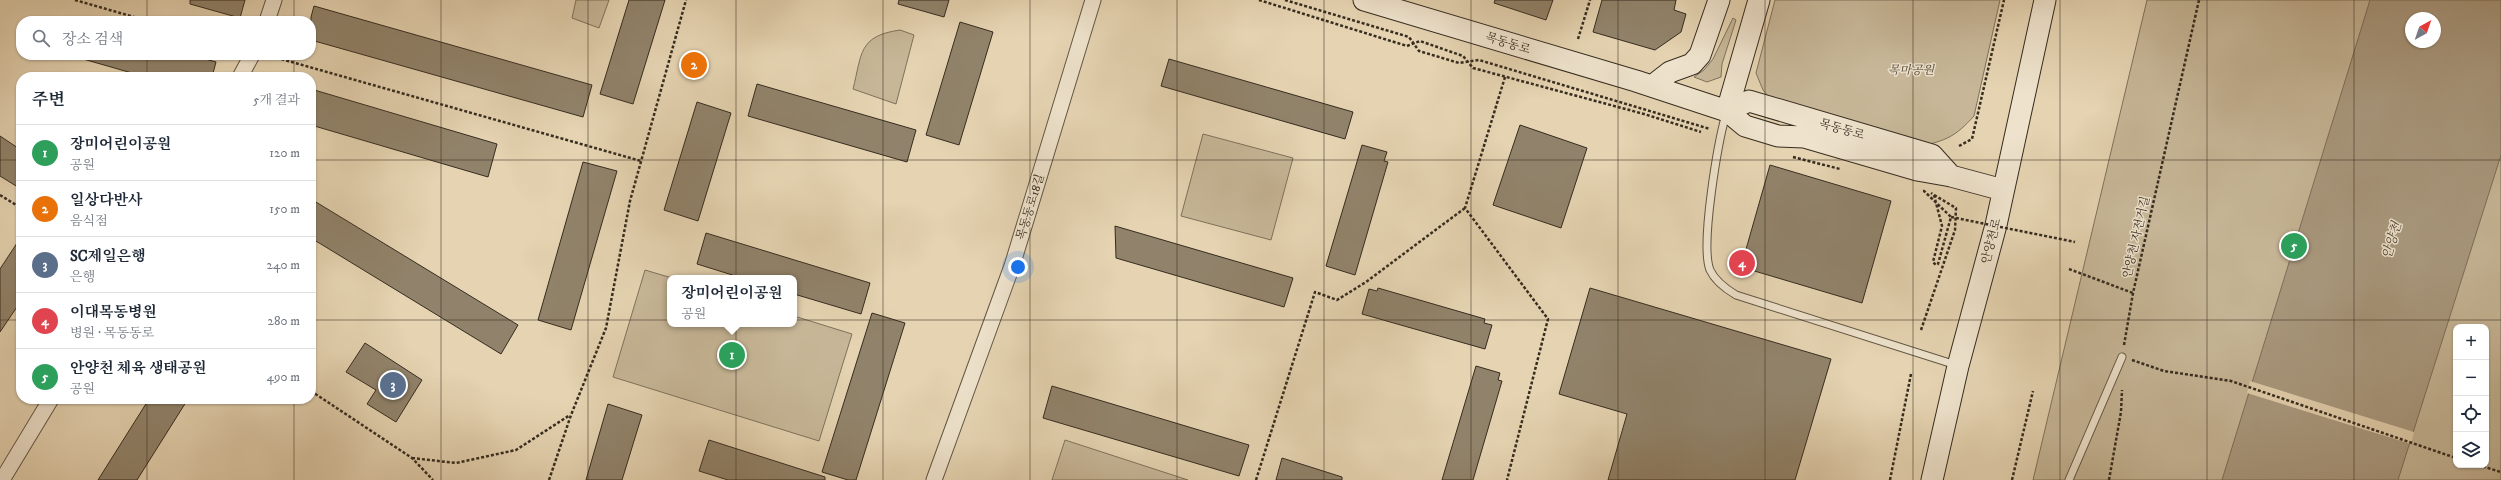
<!DOCTYPE html>
<html lang="ko">
<head>
<meta charset="utf-8">
<style>
  body { margin:0; font-family:"IM FELL DW Pica","Noto Serif KR",serif; background:#f6f6f7; color:#1f2937 }
  .controls { position:absolute; right:12px; bottom:12px; display:grid; overflow:hidden; border-radius:8px; box-shadow:0 1px 3px #0004 }
  .controls button { width:36px; height:36px; display:grid; place-items:center; padding:0; border:0; border-bottom:1px solid #e0e1e3; background:#fff; color:#1f2937; font:20px sans-serif }
  .compass { position:absolute; left:2405px; top:12px; width:36px; height:36px; border-radius:50%; background:#fff; box-shadow:0 1px 3px #0004; rotate:40deg }
  .you { position:absolute; left:1018px; top:267px; width:14px; height:14px; margin:-10px; border:3px solid #fff; border-radius:50%; background:#1a73e8; box-shadow:0 0 0 6px #1a73e833 }
  .badge { display:grid; place-items:center; width:26px; height:26px; border-radius:50%; background:#8f2418; color:#fff; font-size:13px; font-weight:700 }
  .pin { position:absolute; translate:-50% -50%; border:2px solid #fff; box-shadow:0 1px 4px #0006 }
  .popup { position:absolute; left:667px; top:275px; width:130px; height:52px; box-sizing:border-box; display:grid; place-content:center; border-radius:8px; background:#fff; filter:drop-shadow(0 1px 3px #0005); font-size:13px; white-space:nowrap; color:#747a83 }
  .popup b { font-size:15px; color:#1f2937 }
  .popup::after { content:''; position:absolute; left:50%; top:100%; margin-left:-8px; border:8px solid transparent; border-top-color:#fff }
  .list { margin:0; padding:0; list-style:none }
  h2 { display:flex; justify-content:space-between; align-items:center; height:52px; margin:0; padding:0 16px; font-size:17px }
  h2 small { font-size:13px; font-weight:400; color:#747a83 }
  .list li { display:grid; grid-template-columns:26px 1fr auto; gap:12px; align-items:center; box-sizing:border-box; height:56px; padding:0 16px; border-top:1px solid #e0e1e3 }
  .list b { display:block; font-size:15px; white-space:nowrap }
  .list p { margin:0; font-size:13px; white-space:nowrap; color:#747a83 }
  .list em { font-size:13px; font-style:normal; color:#747a83 }
  .icon { flex:none; width:22px; height:22px; fill:none; stroke:currentColor; stroke-width:2; stroke-linecap:round; stroke-linejoin:round }
  .map { position:relative; flex:none; width:2501px; height:480px; overflow:hidden }
  .search { position:absolute; background:#fff; box-shadow:0 1px 3px #0004; left:16px; top:16px; width:300px; height:44px; display:flex; align-items:center; gap:10px; box-sizing:border-box; padding:0 14px; border-radius:16px; color:#747a83; font-size:15px }
  .panel { position:absolute; background:#fff; box-shadow:0 1px 3px #0004; left:16px; top:72px; width:300px; height:332px; border-radius:16px }
  .map>svg:first-child { display:block }
</style>
</head>
<body>
<div class="map">
<svg width="2501" height="480" viewBox="0 0 2501 480">
  <rect width="100%" height="100%" fill="#e5d3b1"/>
  <filter id="stains"><feTurbulence type="fractalNoise" baseFrequency=".005" numOctaves="4"/><feColorMatrix values="0 0 0 0 .2 0 0 0 0 .09 0 0 0 0 .02 0 0 0 .5 -.17"/></filter>
  <radialGradient id="worn" r=".72"><stop offset=".6" stop-color="#630" stop-opacity="0"/><stop offset="1" stop-color="#630" stop-opacity=".3"/></radialGradient>
  <path fill="#c7b798" stroke="#7e725c" fill-rule="evenodd" d="M576,0H609L599,28L572,18Z
    M1775,0H2000L1974,116C1956,136 1946,141 1920,146L1774,103L1763,90L1756,73Z
    M2147,0H2501V480H2033ZM2411,18H2435V42H2411ZM2456,327H2486V465H2456Z
    M1733,18L1736,20L1722,64L1721,77L1707,82L1694,77L1704,70L1713,59Z
    M900,30L914,35L896,104L853,89C862,54 858,36 900,30Z
    M1203,134L1293,158L1271,240L1181,216Z
    M645,270L672,278H670V324H794V316L852,334L819,441L613,377Z
    M1065,440L1188,480H1052Z"/>
  <path fill="#aa9a80" stroke="#7c6e5a" fill-rule="evenodd" d="M2370,0H2501V155L2398,480H2222ZM2411,18H2435V42H2411Z"/>
  <path fill="#e5d3b1" d="M2250,381L2414,432L2411,444L2247,393Z"/>
  <path fill="#91836b" stroke="#362c20" d="M190,0H245L240,18L190,4Z
    M629,0H665L633,104L600,94Z
    M899,0H949L944,17L898,4Z
    M1495,0H1553L1546,20L1494,3Z
    M1602,0H1676L1674,10L1686,14L1681,32L1655,50L1593,32Z
    M314,6L592,85L583,117L311,40V17Z
    M960,22L993,32L959,145L926,135Z
    M83,55H191L216,62L212,77H146L83,59Z
    M1169,59L1353,112L1345,139L1161,86Z
    M757,84L916,130L907,162L748,116Z
    M311,89L497,144L488,177L311,125Z
    M697,102L731,113L698,221L664,210Z
    M1520,125L1587,148L1561,228L1493,205Z
    M0,136L21,150V189L0,176Z
    M1362,145L1387,152L1384,161L1388,162L1355,275L1326,266Z
    M583,162L617,171L571,330L538,320Z
    M1770,165L1891,201L1862,303L1741,267Z
    M311,199L518,325L501,354L311,238Z
    M1115,226L1293,278L1284,307L1116,258Z
    M706,233L870,283L861,314L794,294V278H742L697,264Z
    M21,237V301L0,332V269Z
    M1378,288L1485,319L1484,323L1492,325L1485,349L1362,314L1369,289L1377,291Z
    M1590,288L1831,359L1795,480H1608L1627,414L1559,394Z
    M872,313L905,323L856,480H848L822,472Z
    M365,343L422,380L396,422L367,404L376,390L346,372Z
    M1476,366L1500,373L1498,380L1502,381L1473,480H1442Z
    M1052,386L1249,445L1239,476L1043,418Z
    M149,399H188L137,480H98Z
    M608,404L642,415L622,480H586Z
    M709,440L825,477V480H728L699,471Z
    M1282,458L1342,477V480H1276Z"/>
  <g fill="none" stroke-linecap="round" stroke-linejoin="round">
    <g stroke="#625644" stroke-width="9">
      <path id="lane" d="M1726,114C1718,142 1700,245 1710,270C1715,281 1726,289 1736,295L1956,365
        M2069,480L2122,357"/>
    </g>
    <g stroke="#625644" stroke-width="17">
      <path id="street" d="M267,21L274,0
        M240,77L252,55
        M2,480L51,399
        M934,480L1012,266L1093,0"/>
    </g>
    <g stroke="#362c20" stroke-width="23">
      <path id="secondary" d="M1364,0L1636,81L1727,111L1745,126L1778,136L1804,137L1917,170L1951,176L2003,190
        M1652,86L1670,72L1692,64L1700,55L1719,0
        M1727,111L1749,101L1932,155L1951,176
        M1727,111L1759,0
        M1932,480L1958,366L1996,225L2045,0"/>
    </g>
    <path stroke="#362c20" stroke-width="2.5" stroke-dasharray="3 2" stroke-linecap="butt" d="M75,0L148,21
      M1259,0L1407,46L1420,41L1463,56L1473,68L1644,114L1701,132
      M1285,0L1409,37L1419,51L1459,63L1479,60L1710,129
      M1578,39L1590,0
      M267,55L641,161
      M1505,77L1465,208L1548,319L1507,480
      M1959,146L1972,139L2004,0
      M1793,157L1840,169
      M1923,191H1924L1951,217L1938,264L1936,265L1933,262L1942,226L1934,195L1931,193
      M0,195L21,208
      M2069,269L2133,293
      M1921,330L1955,230L1956,208L1934,195
      M2124,345L2133,293L2199,0
      M2132,360L2164,371L2231,381L2456,458
      M311,391L412,458L433,480
      M412,458L456,463L516,450L570,415
      M2478,465L2501,472
      M549,480L571,415L606,328L630,201L686,0
      M1256,480L1315,292L1337,300L1366,282L1465,208
      M1890,480L1911,374
      M2012,480L2033,391
      M2109,480L2121,412L2122,390"/>
    <use href="#lane" stroke="#eee2cc" stroke-width="7"/>
    <use href="#street" stroke="#eee2cc" stroke-width="15"/>
    <use href="#secondary" stroke="#eee2cc" stroke-width="21"/>
    <path stroke="#362c20" stroke-width="2.5" stroke-dasharray="3 2" stroke-linecap="butt" d="M1951,217L2075,242"/>
  </g>
  <path fill="none" stroke="#362c20" stroke-width="1" stroke-opacity="0.55" d="M147,0V21M294,0V21M441,0V480M588,0V480M736,0V480M883,0V480M1030,0V480M1177,0V480M1324,0V480M1471,0V480M1618,0V480M1765,0V480M1913,0V480M2060,0V480M2207,0V480M2354,0V480M147,55V77M294,55V77M0,160H21M311,160H2501M0,320H21M311,320H2501M147,399V480M294,399V480"/>
  <g text-anchor="middle" stroke-width="3" stroke-linejoin="round" paint-order="stroke">
    <g font-size="12" fill="#362c20" stroke="#eee2cc">
      <text transform="translate(1508 43) rotate(17)" y="4">목동동로</text>
      <text transform="translate(1842 129) rotate(16)" y="4">목동동로</text>
      <text transform="translate(1030 207) rotate(-73)" y="4">목동동로18길</text>
      <text transform="translate(2136 237) rotate(-77)" y="4">안양천 자전거길</text>
      <text transform="translate(1991 241) rotate(-76)" y="4">안양천로</text>
    </g>
    <g font-size="12" font-style="italic" fill="#534838" stroke="#eee2cc">
      <text x="1911" y="74">목마공원</text>
    </g>
    <g font-size="13" font-style="italic" fill="#534838" stroke="#eee2cc">
      <text transform="translate(2391 240) rotate(-73)" y="5">안양천</text>
    </g>
  </g>
  <rect width="100%" height="100%" filter="url(#stains)"/>
  <rect width="100%" height="100%" fill="url(#worn)"/>
</svg>
<div class="controls">
<button>+</button>
<button>−</button>
<button><svg class="icon" aria-label="locate" viewBox="0 0 24 24"><circle cx="12" cy="12" r="6"/><path d="M12 2v4M12 18v4M2 12h4M18 12h4"/></svg></button>
<button><svg class="icon" aria-label="layers" viewBox="0 0 24 24"><path d="M12 4l9 5-9 5-9-5zM3 14l9 5 9-5"/></svg></button>
</div>
<svg class="compass" viewBox="-18 -18 36 36"><path d="M0-13l5 13h-10z" fill="#e53935"/><path d="M0 13l5-13h-10z" fill="#747a83"/></svg>
<div class="you"></div>
<div class="pin badge" style="left:732px;top:355px;background:#2e9e5b">1</div>
<div class="popup"><b>장미어린이공원</b>공원</div>
<div class="pin badge" style="left:694px;top:65px;background:#e8710a">2</div>
<div class="pin badge" style="left:393px;top:385px;background:#5c6f8a">3</div>
<div class="pin badge" style="left:1742px;top:263px;background:#e0444e">4</div>
<div class="pin badge" style="left:2294px;top:246px;background:#2e9e5b">5</div>
<div class="search"><svg class="icon" aria-label="search" viewBox="0 0 24 24"><circle cx="10" cy="10" r="6"/><path d="M15 15l6 6"/></svg>장소 검색</div>
<section class="panel">
<h2>주변<small>5개 결과</small></h2>
<ul class="list">
<li><span class="badge" style="background:#2e9e5b">1</span><div><b>장미어린이공원</b><p>공원</p></div><em>120 m</em></li>
<li><span class="badge" style="background:#e8710a">2</span><div><b>일상다반사</b><p>음식점</p></div><em>150 m</em></li>
<li><span class="badge" style="background:#5c6f8a">3</span><div><b>SC제일은행</b><p>은행</p></div><em>240 m</em></li>
<li><span class="badge" style="background:#e0444e">4</span><div><b>이대목동병원</b><p>병원 · 목동동로</p></div><em>280 m</em></li>
<li><span class="badge" style="background:#2e9e5b">5</span><div><b>안양천 체육 생태공원</b><p>공원</p></div><em>490 m</em></li>
</ul>
</section>
</div>
</body>
</html>
